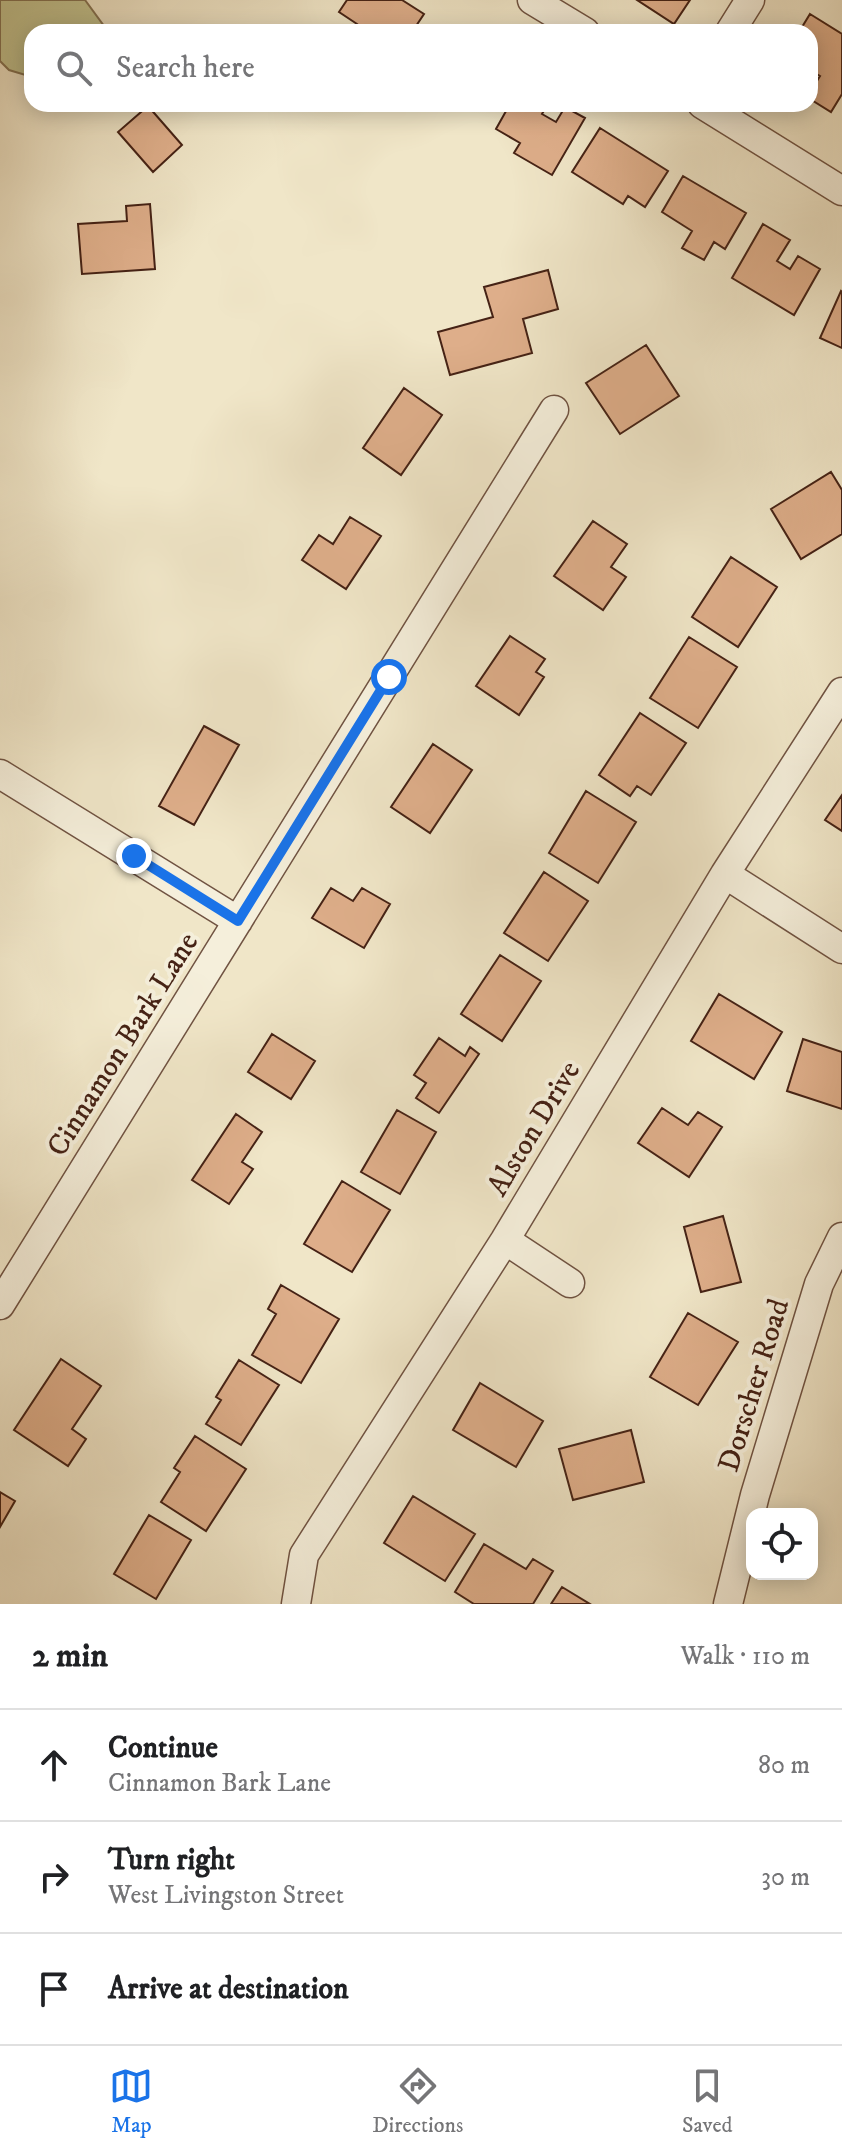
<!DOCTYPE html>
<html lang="en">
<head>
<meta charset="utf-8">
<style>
  body { margin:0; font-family:"IM FELL DW Pica",serif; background:#f2f2f2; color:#202124 }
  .controls { position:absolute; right:24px; bottom:24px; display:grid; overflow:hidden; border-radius:16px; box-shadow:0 4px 20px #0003 }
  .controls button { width:72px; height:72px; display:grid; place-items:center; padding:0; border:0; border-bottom:2px solid #e0e0e0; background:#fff; color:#202124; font:40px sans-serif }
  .stop { position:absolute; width:24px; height:24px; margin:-18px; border:6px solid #1a73e8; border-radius:50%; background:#fff }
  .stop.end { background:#1a73e8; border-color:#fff; box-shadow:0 2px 8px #0008 }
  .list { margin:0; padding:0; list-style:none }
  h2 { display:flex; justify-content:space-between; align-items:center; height:104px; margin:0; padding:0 32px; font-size:34px }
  h2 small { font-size:26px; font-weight:400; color:#757577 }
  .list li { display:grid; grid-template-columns:52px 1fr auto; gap:24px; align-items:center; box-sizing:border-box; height:112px; padding:0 32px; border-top:2px solid #e0e0e0 }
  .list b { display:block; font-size:30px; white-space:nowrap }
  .list p { margin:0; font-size:26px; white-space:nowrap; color:#757577 }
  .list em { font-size:26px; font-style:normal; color:#757577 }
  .icon { flex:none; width:44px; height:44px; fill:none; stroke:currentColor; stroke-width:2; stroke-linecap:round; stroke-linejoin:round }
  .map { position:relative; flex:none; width:842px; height:1604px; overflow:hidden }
  .search { position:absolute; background:#fff; box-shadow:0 4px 20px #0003; left:24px; right:24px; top:24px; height:88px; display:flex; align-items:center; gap:20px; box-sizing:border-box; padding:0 28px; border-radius:24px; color:#757577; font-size:30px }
  .sheet { height:440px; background:#fff }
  nav { display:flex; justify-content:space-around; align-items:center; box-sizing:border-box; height:112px; border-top:2px solid #e0e0e0; background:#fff; font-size:22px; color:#757577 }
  nav a { display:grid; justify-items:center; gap:4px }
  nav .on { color:#1a73e8 }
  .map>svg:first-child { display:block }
</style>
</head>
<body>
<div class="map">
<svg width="842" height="1604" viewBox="0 0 842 1604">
  <rect width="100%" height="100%" fill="#f0e6c8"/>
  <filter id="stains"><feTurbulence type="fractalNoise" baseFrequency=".0025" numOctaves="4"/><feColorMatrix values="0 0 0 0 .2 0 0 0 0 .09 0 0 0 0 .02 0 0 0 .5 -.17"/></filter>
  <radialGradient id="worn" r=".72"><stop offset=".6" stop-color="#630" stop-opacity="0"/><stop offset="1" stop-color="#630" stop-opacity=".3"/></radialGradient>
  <path fill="#c2c390" stroke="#847252" stroke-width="2" d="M0,0H85L104,26L102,32H32V77L9,70L0,61Z"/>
  <path fill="#deae8a" stroke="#452215" stroke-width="2" d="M347,0H402L424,14L412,32H352L357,24L339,12Z
    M637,0H690L674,24Z
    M810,14L842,34V94L831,112L810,99V92L820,76L810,70V32H799Z
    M510,104H548L542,114L556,122L565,107L585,118L552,175L514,153L520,143L496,129Z
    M148,106L182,145L153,172L118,132Z
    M600,128L668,171L645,207L628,196L623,204L572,172Z
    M683,176L746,213L725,249L714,242L704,260L682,248L692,231L662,212Z
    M150,204L155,269L82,274L78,224L127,221L126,206Z
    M763,224L790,240L777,261L790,269L798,256L820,269L794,315L732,278Z
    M548,270L558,309L523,319L532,353L450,375L438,332L493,317L484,287Z
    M841,291L842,292V348L820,338Z
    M646,345L679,396L620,434L586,383Z
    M404,388L442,415L401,475L363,448Z
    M831,472L842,490V534L801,559L771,509Z
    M350,517L381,536L346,589L302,560L319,535L333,544Z
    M593,521L627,544L611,567L626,577L603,610L554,576Z
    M731,557L777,587L738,647L692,617Z
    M510,636L545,659L536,672L544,677L519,715L476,686Z
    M689,637L737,667L698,728L650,698Z
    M640,713L686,743L651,795L637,786L630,796L599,775Z
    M204,726L239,745L194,825L159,806Z
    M433,744L472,770L430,833L391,807Z
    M586,791L636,822L598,883L549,853Z
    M842,795V831L825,820Z
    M544,872L588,901L548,961L504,933Z
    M331,888L353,901L362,888L390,904L364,948L312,918Z
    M500,955L541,981L502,1041L461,1014Z
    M719,994L782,1032L754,1079L691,1041Z
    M272,1034L315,1061L291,1099L248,1072Z
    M439,1038L465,1056L470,1047L479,1054L439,1113L416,1098L426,1083L414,1075Z
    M803,1039L842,1052V1109L787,1091Z
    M662,1108L688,1125L698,1112L722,1127L689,1177L638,1143Z
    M397,1110L436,1132L400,1194L361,1172Z
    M236,1114L262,1132L242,1162L253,1169L229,1204L192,1180Z
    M342,1181L390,1210L352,1272L304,1244Z
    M723,1216L741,1282L701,1292L684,1227Z
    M281,1285L339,1319L301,1383L252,1355L276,1314L268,1309Z
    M688,1313L738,1342L698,1405L650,1377Z
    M61,1359L101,1386L72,1429L86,1439L68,1466L14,1430Z
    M239,1360L279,1385L241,1445L206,1424L221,1400L216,1397Z
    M480,1383L543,1421L516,1467L453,1430Z
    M631,1430L644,1482L573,1500L559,1449Z
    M195,1436L246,1469L206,1531L161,1502L180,1472L174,1468Z
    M0,1492L15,1501L0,1527Z
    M413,1496L475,1534L445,1581L384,1543Z
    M149,1515L191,1540L156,1599L114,1574Z
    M484,1544L526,1569L533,1559L553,1571L533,1604H474L455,1592Z
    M562,1587L590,1604H551Z"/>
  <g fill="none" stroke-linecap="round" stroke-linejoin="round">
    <g stroke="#705342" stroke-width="31">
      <path id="minor" d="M532,0L585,32
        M730,32L750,0
        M702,104L842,191
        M0,774L238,921
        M725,874L842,949
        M505,1240L570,1283
        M0,1305L554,410
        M296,1604L304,1555L505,1240L725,874L842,692
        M728,1604L755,1495L819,1284L842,1237"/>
    </g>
    <use href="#minor" stroke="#f5efdb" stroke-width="28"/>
  </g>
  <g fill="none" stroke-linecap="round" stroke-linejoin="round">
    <path stroke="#1a73e8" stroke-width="10" d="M134,856L238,921L389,677"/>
  </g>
  <g text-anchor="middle" stroke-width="8" stroke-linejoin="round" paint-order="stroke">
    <g font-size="30" fill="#452215" stroke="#f5efdb">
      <text transform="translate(122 1044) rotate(-58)" y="10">Cinnamon Bark Lane</text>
      <text transform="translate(533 1128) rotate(-59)" y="10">Alston Drive</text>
      <text transform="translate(753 1385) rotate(-73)" y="10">Dorscher Road</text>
    </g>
  </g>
  <rect width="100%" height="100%" filter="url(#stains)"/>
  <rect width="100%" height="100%" fill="url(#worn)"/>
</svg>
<div class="controls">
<button><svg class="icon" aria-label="locate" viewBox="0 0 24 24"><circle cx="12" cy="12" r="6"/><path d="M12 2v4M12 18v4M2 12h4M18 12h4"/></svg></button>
</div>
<div class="stop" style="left:389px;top:677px"></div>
<div class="stop end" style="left:134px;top:856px"></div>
<div class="search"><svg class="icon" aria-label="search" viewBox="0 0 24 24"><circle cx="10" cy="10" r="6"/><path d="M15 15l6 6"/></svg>Search here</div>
</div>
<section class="sheet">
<h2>2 min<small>Walk · 110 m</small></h2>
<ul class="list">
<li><svg class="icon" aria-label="ahead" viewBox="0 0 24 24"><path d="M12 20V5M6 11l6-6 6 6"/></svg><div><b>Continue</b><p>Cinnamon Bark Lane</p></div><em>80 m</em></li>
<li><svg class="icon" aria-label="right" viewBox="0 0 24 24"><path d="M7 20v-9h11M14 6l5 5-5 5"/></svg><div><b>Turn right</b><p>West Livingston Street</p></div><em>30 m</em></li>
<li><svg class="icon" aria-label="arrive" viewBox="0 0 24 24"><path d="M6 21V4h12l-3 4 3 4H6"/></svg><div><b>Arrive at destination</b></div></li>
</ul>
</section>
<nav>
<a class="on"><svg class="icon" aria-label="map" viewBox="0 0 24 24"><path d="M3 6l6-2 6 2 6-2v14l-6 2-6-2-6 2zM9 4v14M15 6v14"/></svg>Map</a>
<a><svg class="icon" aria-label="directions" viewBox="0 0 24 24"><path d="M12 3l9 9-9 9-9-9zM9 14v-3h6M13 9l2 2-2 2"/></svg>Directions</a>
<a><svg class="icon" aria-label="saved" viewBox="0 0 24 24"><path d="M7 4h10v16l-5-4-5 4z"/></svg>Saved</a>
</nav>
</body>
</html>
